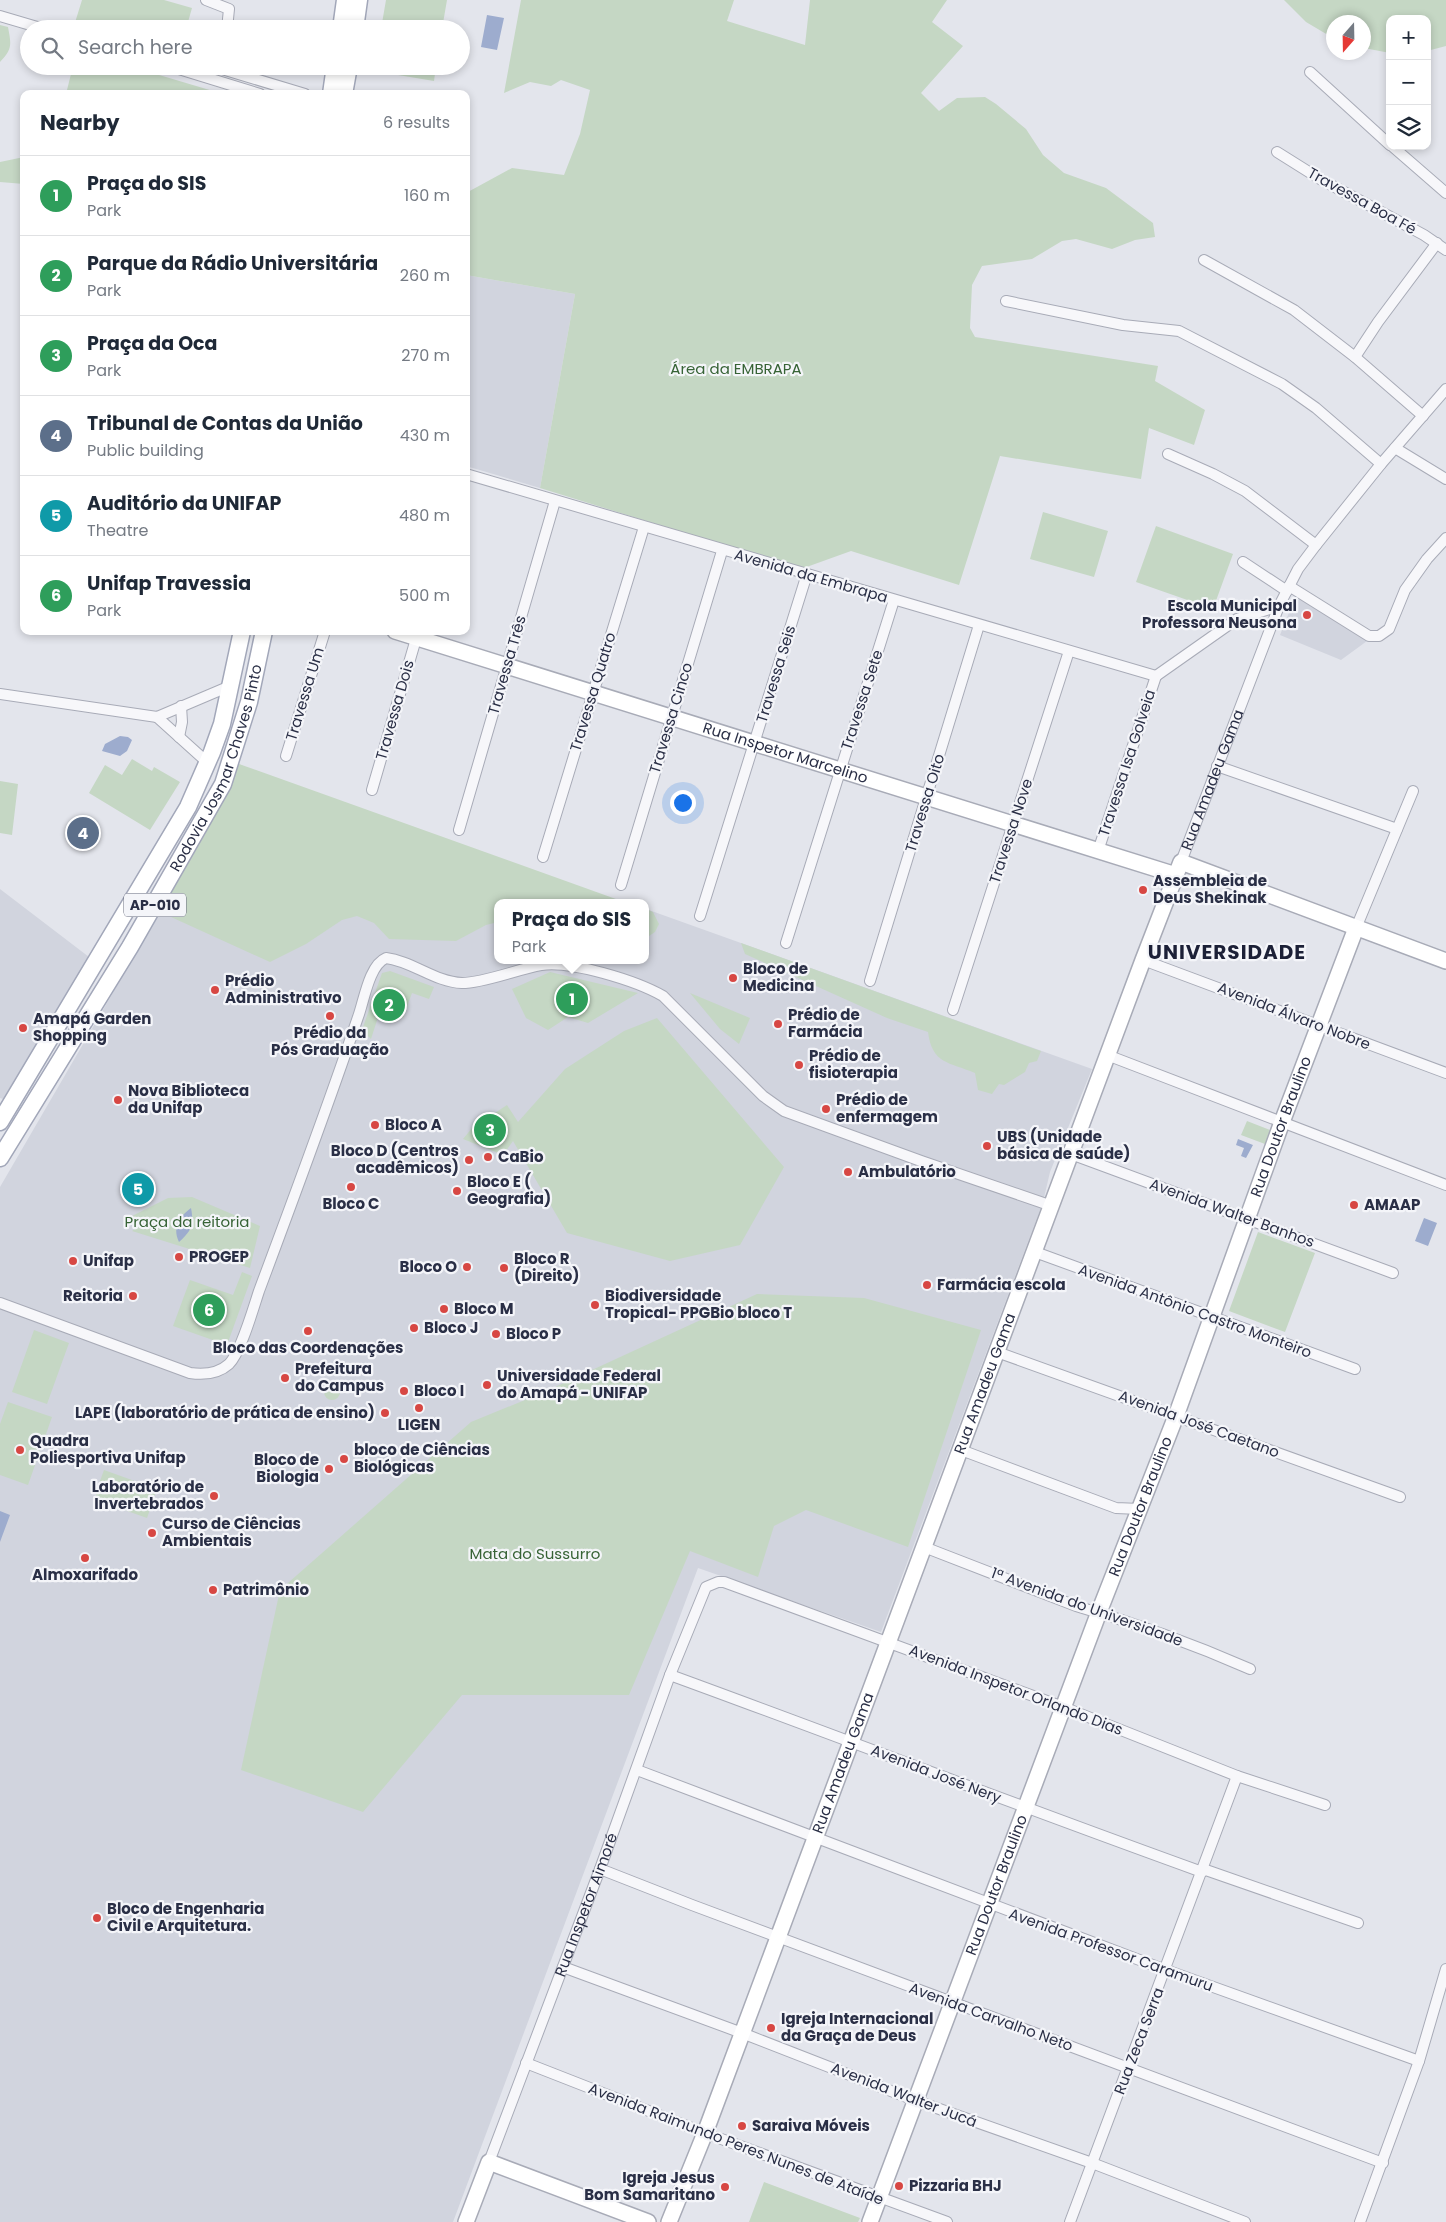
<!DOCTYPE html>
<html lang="en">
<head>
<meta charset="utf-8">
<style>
  body { margin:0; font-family:Poppins,sans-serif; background:#f6f6f7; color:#1f2937 }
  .controls { position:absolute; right:15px; top:15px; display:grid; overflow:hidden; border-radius:10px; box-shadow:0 2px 8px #0003 }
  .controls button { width:45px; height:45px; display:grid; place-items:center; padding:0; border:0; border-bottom:1px solid #e0e1e3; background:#fff; color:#1f2937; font:25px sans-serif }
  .compass { position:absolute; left:1326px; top:15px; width:45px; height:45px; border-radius:50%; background:#fff; box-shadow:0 2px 8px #0003; rotate:200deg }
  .you { position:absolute; left:682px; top:802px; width:18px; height:18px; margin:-12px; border:4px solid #fff; border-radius:50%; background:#1a73e8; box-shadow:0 0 0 8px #1a73e833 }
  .badge { display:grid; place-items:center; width:32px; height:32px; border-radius:50%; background:#d74743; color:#fff; font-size:16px; font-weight:700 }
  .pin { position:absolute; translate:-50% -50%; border:2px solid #fff; box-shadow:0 1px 5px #0006 }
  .popup { position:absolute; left:494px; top:899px; width:155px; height:65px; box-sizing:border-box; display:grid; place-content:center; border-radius:10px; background:#fff; filter:drop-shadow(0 1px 4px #0005); font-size:16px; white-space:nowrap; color:#747a83 }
  .popup b { font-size:19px; color:#1f2937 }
  .popup::after { content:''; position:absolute; left:50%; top:100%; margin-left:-10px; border:10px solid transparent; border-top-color:#fff }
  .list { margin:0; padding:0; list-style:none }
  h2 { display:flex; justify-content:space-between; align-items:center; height:65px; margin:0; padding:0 20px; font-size:21px }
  h2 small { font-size:16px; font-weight:400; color:#747a83 }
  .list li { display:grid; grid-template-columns:32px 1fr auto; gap:15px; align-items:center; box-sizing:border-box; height:80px; padding:0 20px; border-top:1px solid #e0e1e3 }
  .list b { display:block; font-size:19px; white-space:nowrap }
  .list p { margin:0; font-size:16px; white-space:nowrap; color:#747a83 }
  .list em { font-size:16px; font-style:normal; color:#747a83 }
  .icon { flex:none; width:28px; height:28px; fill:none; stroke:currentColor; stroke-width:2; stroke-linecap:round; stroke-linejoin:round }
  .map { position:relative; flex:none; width:1446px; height:2222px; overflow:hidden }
  .search { position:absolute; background:#fff; box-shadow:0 2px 8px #0003; left:20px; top:20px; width:450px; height:55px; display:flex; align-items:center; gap:12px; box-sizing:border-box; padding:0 18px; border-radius:28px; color:#747a83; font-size:19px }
  .panel { position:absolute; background:#fff; box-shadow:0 2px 8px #0003; left:20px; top:90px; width:450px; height:545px; border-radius:10px }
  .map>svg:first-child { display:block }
</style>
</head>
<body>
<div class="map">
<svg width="1446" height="2222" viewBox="0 0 1446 2222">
  <rect width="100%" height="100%" fill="#e3e5ec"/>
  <path fill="#d1d4de" d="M466,275L575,294L540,488L466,466Z
    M1296,595L1367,641L1341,660L1280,635Z
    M239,764L498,903V960H646V909L1092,1069L1050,1172L1043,1202L881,1632L698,1568L453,2222H0V1187L204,836Z
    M0,889L89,957L3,1099L0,1098Z"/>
  <path fill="#c5d7c4" d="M82,0H164L192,8L186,29H73Z
    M386,0H447L442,29H381Z
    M521,0H734L727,21L805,45L810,0H947L932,22L963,46L921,93L939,111L957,98L985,97L996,104L1026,129L1043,155L1064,173L1106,188L1153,223L1155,237L1135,240L1112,249L1076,239L1062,241L1032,259L982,266L972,285L970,328L975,337L1158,366L1155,381L1205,410L1194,445L1149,428L1141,479L1000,456L959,585L851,551L801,569L540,488L575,294L466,275V193L512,168L564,175L580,134L590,90L561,80L551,86L530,82L504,93Z
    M1284,0H1446V46L1427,51V19H1390V53L1364,48V22H1334L1333,38L1306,22Z
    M0,25L8,27C11,44 13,49 0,62Z
    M73,66H129L223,94H66Z
    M375,66H436L434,81L374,71Z
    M24,157V184L0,182V162Z
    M1043,512L1108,531L1094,577L1030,559Z
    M1156,526L1233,554L1213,609L1136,582Z
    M132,759L152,771L154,767L180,782L150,830L89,793L105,765L122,775Z
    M239,764L627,903H498V922L486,925L456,941L389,939L374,923L357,916L342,920L306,944L270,962L160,912L204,836Z
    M0,781L18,784L12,835L0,833Z
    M646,909L653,912L659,924L655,932L646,938Z
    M741,943L1035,1049L1041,1051L1037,1061L1029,1063L1025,1072L1004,1085L999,1084L992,1094L978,1090L975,1073C949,1062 932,1064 928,1032L887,1018L745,954Z
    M390,971L434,987L429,999L412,993L403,1018L380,1011L371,1039L362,1030L382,973Z
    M550,972L638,993L588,1023L568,1017L548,1030L526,1018L512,989Z
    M690,993L750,1018L739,1044L720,1029Z
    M657,1018L784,1167L740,1245L670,1261L567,1233L513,1141L503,1155L463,1139L472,1128L507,1105L518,1122L565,1069L624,1031Z
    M1247,1121L1270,1130L1265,1144L1241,1135Z
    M192,1197L260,1226L250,1268L132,1231L139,1226L127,1221L128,1218L168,1198Z
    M1258,1232L1315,1253L1285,1332L1229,1311Z
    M242,1272L252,1276L227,1345L173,1326L190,1280L233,1295Z
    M757,1294L864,1298L981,1330L908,1547L806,1510L774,1526L758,1577L690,1551L629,1695H462L363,1812L241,1770L280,1590L471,1422L542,1393Z
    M34,1330L69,1343L47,1404L12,1392Z
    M324 1392a8 8 0 1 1 16 0a8 8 0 1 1-16 0Z
    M8,1402L52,1417L28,1485L0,1475V1424Z
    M104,1470L157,1489L147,1518L96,1500V1492Z
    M764,2182L860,2218L858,2222H749Z"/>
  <path fill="#9dacce" d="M487,15L504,18L497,50L481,47Z
    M120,736L128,737L132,740L127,751L120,756L102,751L105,744Z
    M1238,1139L1253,1145L1246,1158L1241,1156L1244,1148L1236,1145Z
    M191,1208C194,1224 192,1231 179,1242C172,1227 179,1217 191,1208Z
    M1424,1218L1437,1223L1428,1246L1415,1241Z
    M0,1511L10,1515L0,1542Z"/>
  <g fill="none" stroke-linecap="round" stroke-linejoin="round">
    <g stroke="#a8abb7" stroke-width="12">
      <g id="street">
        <path d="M206,0L229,9L227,29"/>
        <path d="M0,16L44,29"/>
        <path d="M169,66L260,94"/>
        <path d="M222,66V69L305,94"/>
        <path d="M1310,72L1390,145"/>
        <path d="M1392,146L1446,193"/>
        <path d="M1277,152L1320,179L1424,235L1446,250"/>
        <path d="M1204,260L1294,310L1355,357L1423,416"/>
        <path d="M1006,301L1123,325L1179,331L1282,384L1316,408L1381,464"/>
        <path d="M1355,357L1378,322L1437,243"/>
        <path d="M1395,448L1446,479"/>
        <path d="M1168,454L1213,474L1245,491L1316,545"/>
        <path d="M466,474L1156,676"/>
        <path d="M1243,562L1287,591"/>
        <path d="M1289,586L1369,636H1379L1389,629L1405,590L1427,559L1446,538"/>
        <path d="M1156,676L1237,619L1279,606"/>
        <path d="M0,694L157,717L230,686"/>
        <path d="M157,717L208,763"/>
        <path d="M179,737L182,722L181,706"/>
        <path d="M286,756L325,631"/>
        <path d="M1217,766L1397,829"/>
        <path d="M372,790L418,632"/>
        <path d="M459,830L555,501"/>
        <path d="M1098,851L1156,676"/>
        <path d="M543,857L644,527"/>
        <path id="s1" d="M1181,862L1279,606L1298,569L1316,545L1381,464L1446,389"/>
        <path d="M621,885L722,551"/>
        <path d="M700,916L807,574"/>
        <path d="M1356,928L1413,791"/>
        <path d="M786,943L894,600"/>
        <path d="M1143,960L1446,1073"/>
        <path d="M870,981L979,625"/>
        <path d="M953,1010L1069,651"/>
        <path d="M1107,1055L1446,1185"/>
        <path d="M1071,1154L1393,1273"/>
        <path d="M1035,1252L1355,1369"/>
        <path d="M0,1303L190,1373C204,1375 218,1374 229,1364C241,1352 253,1309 259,1291C293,1200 327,1109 358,1017C364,1001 369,965 386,958C412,961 435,982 462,983C484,983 518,969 541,965C570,960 637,981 663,996L763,1096L784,1111L921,1161L1052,1206"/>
        <path d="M997,1352L1400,1497"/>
        <path d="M961,1450L1116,1508L1140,1509"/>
        <path d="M924,1547L1076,1606C1135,1623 1193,1644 1250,1669"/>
        <path d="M670,1675C848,1740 1024,1808 1202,1872"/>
        <path d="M637,1770L1166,1970L1419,2061"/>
        <path d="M600,1869L692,1905L1383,2163"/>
        <path d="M1203,1869L1358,1923"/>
        <path d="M563,1967L742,2033L914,2100L1092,2163L1245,2222"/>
        <path d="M526,2063L705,2133L947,2222"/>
        <path id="s2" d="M489,2162L600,1869L670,1675L706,1587L718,1582H724L1063,1707L1237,1776L1325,1805"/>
        <path d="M1070,2222L1237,1776"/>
        <path d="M1360,2222L1419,2061L1446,1969"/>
      </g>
    </g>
    <g stroke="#a8abb7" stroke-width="18">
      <g id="secondary">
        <path id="s3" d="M395,631L1176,875"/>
        <path d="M466,2222L489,2162L648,2222"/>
        <path id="s4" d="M669,2222L705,2133L1143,960L1181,862L1446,961"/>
        <path id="s5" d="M870,2222L1099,1612L1176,1416L1282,1122L1356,928"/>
      </g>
    </g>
    <g stroke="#a2a7b9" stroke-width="19">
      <g id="primary">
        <path d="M341,29L345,0"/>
        <path d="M355,29L359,0"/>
        <path d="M331,94L335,66"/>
        <path d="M344,94L349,66"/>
        <path d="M0,1122L188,807L212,752L222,724L242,631"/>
        <path id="s6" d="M0,1158L130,947L223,784L249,702L264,631"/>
      </g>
    </g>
    <use href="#street" stroke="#f7f7fa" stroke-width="10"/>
    <use href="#secondary" stroke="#fff" stroke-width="15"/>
    <use href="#primary" stroke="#fff" stroke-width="16"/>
  </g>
  <g fill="#d74743" stroke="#f4f5f9" stroke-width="2">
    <circle cx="1307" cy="615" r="5"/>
    <circle cx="1143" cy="890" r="5"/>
    <circle cx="733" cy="978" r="5"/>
    <circle cx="215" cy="990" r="5"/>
    <circle cx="330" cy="1016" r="5"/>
    <circle cx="778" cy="1024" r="5"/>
    <circle cx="23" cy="1028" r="5"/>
    <circle cx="799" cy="1065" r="5"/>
    <circle cx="118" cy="1100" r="5"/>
    <circle cx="826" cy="1109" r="5"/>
    <circle cx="375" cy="1125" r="5"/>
    <circle cx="987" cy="1146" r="5"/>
    <circle cx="488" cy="1157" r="5"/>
    <circle cx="469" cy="1160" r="5"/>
    <circle cx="848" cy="1172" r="5"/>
    <circle cx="351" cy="1187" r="5"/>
    <circle cx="457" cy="1191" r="5"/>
    <circle cx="1354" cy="1205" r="5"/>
    <circle cx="179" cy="1257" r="5"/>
    <circle cx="73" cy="1261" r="5"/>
    <circle cx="467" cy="1267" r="5"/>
    <circle cx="504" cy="1268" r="5"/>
    <circle cx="927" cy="1285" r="5"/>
    <circle cx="133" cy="1296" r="5"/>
    <circle cx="595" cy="1305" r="5"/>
    <circle cx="444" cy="1309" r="5"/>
    <circle cx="414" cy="1328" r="5"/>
    <circle cx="308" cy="1331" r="5"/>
    <circle cx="496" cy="1334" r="5"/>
    <circle cx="285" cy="1378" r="5"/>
    <circle cx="487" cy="1385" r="5"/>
    <circle cx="404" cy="1391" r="5"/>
    <circle cx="419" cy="1408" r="5"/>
    <circle cx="385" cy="1413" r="5"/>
    <circle cx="20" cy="1450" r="5"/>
    <circle cx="344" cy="1459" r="5"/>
    <circle cx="329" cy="1469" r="5"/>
    <circle cx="214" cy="1496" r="5"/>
    <circle cx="152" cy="1533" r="5"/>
    <circle cx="85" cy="1558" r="5"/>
    <circle cx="213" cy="1590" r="5"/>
    <circle cx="97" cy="1918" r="5"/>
    <circle cx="771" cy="2028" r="5"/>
    <circle cx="742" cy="2126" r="5"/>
    <circle cx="899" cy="2186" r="5"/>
    <circle cx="725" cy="2187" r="5"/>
  </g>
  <g text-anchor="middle" stroke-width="4.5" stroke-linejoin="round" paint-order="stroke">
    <rect fill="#f4f5f9" stroke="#676a7c" stroke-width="1" x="124" y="893.5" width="62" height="23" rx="4"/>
    <g font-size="14" font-weight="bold" fill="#2a2f46">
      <text x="155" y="910">AP-010</text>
    </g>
    <g font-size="15" fill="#2a2f46" stroke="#f4f5f9">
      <text transform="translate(1362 201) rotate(29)" y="5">Travessa Boa Fé</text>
      <text transform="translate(811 576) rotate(16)" y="5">Avenida da Embrapa</text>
      <text transform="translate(507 665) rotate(-74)" y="5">Travessa Três</text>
      <text transform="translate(776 674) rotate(-73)" y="5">Travessa Seis</text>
      <text transform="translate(593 692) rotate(-73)" y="5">Travessa Quatro</text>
      <text transform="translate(305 694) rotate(-73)" y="5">Travessa Um</text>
      <text transform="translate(862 700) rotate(-72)" y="5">Travessa Sete</text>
      <text transform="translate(395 710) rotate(-74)" y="5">Travessa Dois</text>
      <text transform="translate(671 718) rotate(-73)" y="5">Travessa Cinco</text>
      <text dy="5" stroke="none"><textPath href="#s3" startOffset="409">Rua Inspetor Marcelino</textPath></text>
      <text transform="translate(1127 763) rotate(-72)" y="5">Travessa Isa Golveia</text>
      <text dy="5" stroke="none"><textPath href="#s6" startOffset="448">Rodovia Josmar Chaves Pinto</textPath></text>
      <text dy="5" stroke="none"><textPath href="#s1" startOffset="88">Rua Amadeu Gama</textPath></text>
      <text transform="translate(925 803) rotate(-73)" y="5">Travessa Oito</text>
      <text transform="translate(1011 831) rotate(-72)" y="5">Travessa Nove</text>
      <text transform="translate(1294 1016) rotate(21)" y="5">Avenida Álvaro Nobre</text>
      <text dy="5" stroke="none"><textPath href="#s5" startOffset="1170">Rua Doutor Braulino</textPath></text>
      <text transform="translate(1232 1213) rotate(20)" y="5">Avenida Walter Banhos</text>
      <text transform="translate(1195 1311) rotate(20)" y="5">Avenida Antônio Castro Monteiro</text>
      <text dy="5" stroke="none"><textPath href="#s4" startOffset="896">Rua Amadeu Gama</textPath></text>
      <text transform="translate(1199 1424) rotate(20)" y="5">Avenida José Caetano</text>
      <text dy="5" stroke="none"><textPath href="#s5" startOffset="765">Rua Doutor Braulino</textPath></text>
      <text transform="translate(1087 1607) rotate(20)" y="5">1ª Avenida do Universidade</text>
      <text transform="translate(1016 1690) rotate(21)" y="5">Avenida Inspetor Orlando Dias</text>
      <text dy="5" stroke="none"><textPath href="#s4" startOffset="491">Rua Amadeu Gama</textPath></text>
      <text transform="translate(936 1774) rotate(21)" y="5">Avenida José Nery</text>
      <text dy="5" stroke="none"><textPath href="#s5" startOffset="360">Rua Doutor Braulino</textPath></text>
      <text dy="5" stroke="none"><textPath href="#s2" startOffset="275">Rua Inspetor Aimoré</textPath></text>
      <text transform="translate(1111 1950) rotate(20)" y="5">Avenida Professor Caramuru</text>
      <text transform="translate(991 2017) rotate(20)" y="5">Avenida Carvalho Neto</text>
      <text transform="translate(1139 2041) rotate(-69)" y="5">Rua Zeca Serra</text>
      <text transform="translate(904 2095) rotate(21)" y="5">Avenida Walter Jucá</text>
      <text transform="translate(736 2144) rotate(21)" y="5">Avenida Raimundo Peres Nunes de Ataíde</text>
    </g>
    <g font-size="15" fill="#376336" stroke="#f4f5f9">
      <text x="736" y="374">Área da EMBRAPA</text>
      <text x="187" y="1227">Praça da reitoria</text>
      <text x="535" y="1559">Mata do Sussurro</text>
    </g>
    <g font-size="15" font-weight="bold" fill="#2a2f46" stroke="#f4f5f9" text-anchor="start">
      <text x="1297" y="611" text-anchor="end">Escola Municipal<tspan x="1297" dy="17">Professora Neusona</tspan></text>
      <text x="1153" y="886">Assembleia de<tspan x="1153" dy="17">Deus Shekinak</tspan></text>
      <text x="743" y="974">Bloco de<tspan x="743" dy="17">Medicina</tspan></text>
      <text x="225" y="986">Prédio<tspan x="225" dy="17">Administrativo</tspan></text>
      <text x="788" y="1020">Prédio de<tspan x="788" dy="17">Farmácia</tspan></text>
      <text x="33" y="1024">Amapá Garden<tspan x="33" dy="17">Shopping</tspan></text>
      <text x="330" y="1038" text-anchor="middle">Prédio da<tspan x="330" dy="17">Pós Graduação</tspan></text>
      <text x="809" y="1061">Prédio de<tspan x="809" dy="17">fisioterapia</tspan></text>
      <text x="128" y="1096">Nova Biblioteca<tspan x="128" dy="17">da Unifap</tspan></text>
      <text x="836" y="1105">Prédio de<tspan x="836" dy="17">enfermagem</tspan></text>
      <text x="385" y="1130">Bloco A</text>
      <text x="997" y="1142">UBS (Unidade<tspan x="997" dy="17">básica de saúde)</tspan></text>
      <text x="459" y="1156" text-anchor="end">Bloco D (Centros<tspan x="459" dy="17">acadêmicos)</tspan></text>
      <text x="498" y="1162">CaBio</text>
      <text x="858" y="1177">Ambulatório</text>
      <text x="467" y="1187">Bloco E (<tspan x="467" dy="17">Geografia)</tspan></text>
      <text x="351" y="1209" text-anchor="middle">Bloco C</text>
      <text x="1364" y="1210">AMAAP</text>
      <text x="189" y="1262">PROGEP</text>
      <text x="514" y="1264">Bloco R<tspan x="514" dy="17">(Direito)</tspan></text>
      <text x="83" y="1266">Unifap</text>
      <text x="457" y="1272" text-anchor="end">Bloco O</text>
      <text x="937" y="1290">Farmácia escola</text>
      <text x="123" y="1301" text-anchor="end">Reitoria</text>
      <text x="605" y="1301">Biodiversidade<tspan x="605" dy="17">Tropical- PPGBio bloco T</tspan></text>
      <text x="454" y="1314">Bloco M</text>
      <text x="424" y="1333">Bloco J</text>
      <text x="506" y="1339">Bloco P</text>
      <text x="308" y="1353" text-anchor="middle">Bloco das Coordenações</text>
      <text x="295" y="1374">Prefeitura<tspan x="295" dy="17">do Campus</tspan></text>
      <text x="497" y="1381">Universidade Federal<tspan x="497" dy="17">do Amapá - UNIFAP</tspan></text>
      <text x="414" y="1396">Bloco I</text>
      <text x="375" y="1418" text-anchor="end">LAPE (laboratório de prática de ensino)</text>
      <text x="419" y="1430" text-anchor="middle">LIGEN</text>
      <text x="30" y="1446">Quadra<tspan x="30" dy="17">Poliesportiva Unifap</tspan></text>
      <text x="354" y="1455">bloco de Ciências<tspan x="354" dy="17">Biológicas</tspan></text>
      <text x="319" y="1465" text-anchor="end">Bloco de<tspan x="319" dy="17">Biologia</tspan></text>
      <text x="204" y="1492" text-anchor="end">Laboratório de<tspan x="204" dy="17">Invertebrados</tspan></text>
      <text x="162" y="1529">Curso de Ciências<tspan x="162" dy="17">Ambientais</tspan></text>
      <text x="85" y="1580" text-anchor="middle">Almoxarifado</text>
      <text x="223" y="1595">Patrimônio</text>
      <text x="107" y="1914">Bloco de Engenharia<tspan x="107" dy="17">Civil e Arquitetura.</tspan></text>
      <text x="781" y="2024">Igreja Internacional<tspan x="781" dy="17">da Graça de Deus</tspan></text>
      <text x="752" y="2131">Saraiva Móveis</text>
      <text x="715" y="2183" text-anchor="end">Igreja Jesus<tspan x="715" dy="17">Bom Samaritano</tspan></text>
      <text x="909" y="2191">Pizzaria BHJ</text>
    </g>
    <g font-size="20" font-weight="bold" letter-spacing="1" fill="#1c2037" stroke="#f4f5f9">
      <text x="1227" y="959">UNIVERSIDADE</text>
    </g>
  </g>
</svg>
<div class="controls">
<button>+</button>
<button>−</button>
<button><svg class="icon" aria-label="layers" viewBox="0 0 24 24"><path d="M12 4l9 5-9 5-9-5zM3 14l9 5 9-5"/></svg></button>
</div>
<svg class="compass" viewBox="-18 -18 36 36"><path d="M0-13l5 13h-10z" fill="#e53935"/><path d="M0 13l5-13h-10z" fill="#747a83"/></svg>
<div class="you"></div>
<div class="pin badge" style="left:572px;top:999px;background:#2e9e5b">1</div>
<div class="popup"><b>Praça do SIS</b>Park</div>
<div class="pin badge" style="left:389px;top:1005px;background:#2e9e5b">2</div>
<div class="pin badge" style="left:490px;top:1130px;background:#2e9e5b">3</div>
<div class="pin badge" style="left:83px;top:833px;background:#5c6f8a">4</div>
<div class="pin badge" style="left:138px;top:1189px;background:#0f9aa8">5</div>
<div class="pin badge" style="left:209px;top:1310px;background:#2e9e5b">6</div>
<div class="search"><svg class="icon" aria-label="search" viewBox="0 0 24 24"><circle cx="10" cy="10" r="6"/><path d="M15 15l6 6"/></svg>Search here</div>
<section class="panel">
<h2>Nearby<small>6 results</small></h2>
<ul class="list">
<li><span class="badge" style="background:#2e9e5b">1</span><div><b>Praça do SIS</b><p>Park</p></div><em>160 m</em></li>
<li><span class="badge" style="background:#2e9e5b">2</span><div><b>Parque da Rádio Universitária</b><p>Park</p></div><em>260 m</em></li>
<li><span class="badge" style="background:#2e9e5b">3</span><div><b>Praça da Oca</b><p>Park</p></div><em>270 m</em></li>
<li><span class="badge" style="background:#5c6f8a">4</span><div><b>Tribunal de Contas da União</b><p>Public building</p></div><em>430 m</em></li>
<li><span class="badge" style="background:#0f9aa8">5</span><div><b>Auditório da UNIFAP</b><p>Theatre</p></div><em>480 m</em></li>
<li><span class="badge" style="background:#2e9e5b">6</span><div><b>Unifap Travessia</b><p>Park</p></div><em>500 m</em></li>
</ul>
</section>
</div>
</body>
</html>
